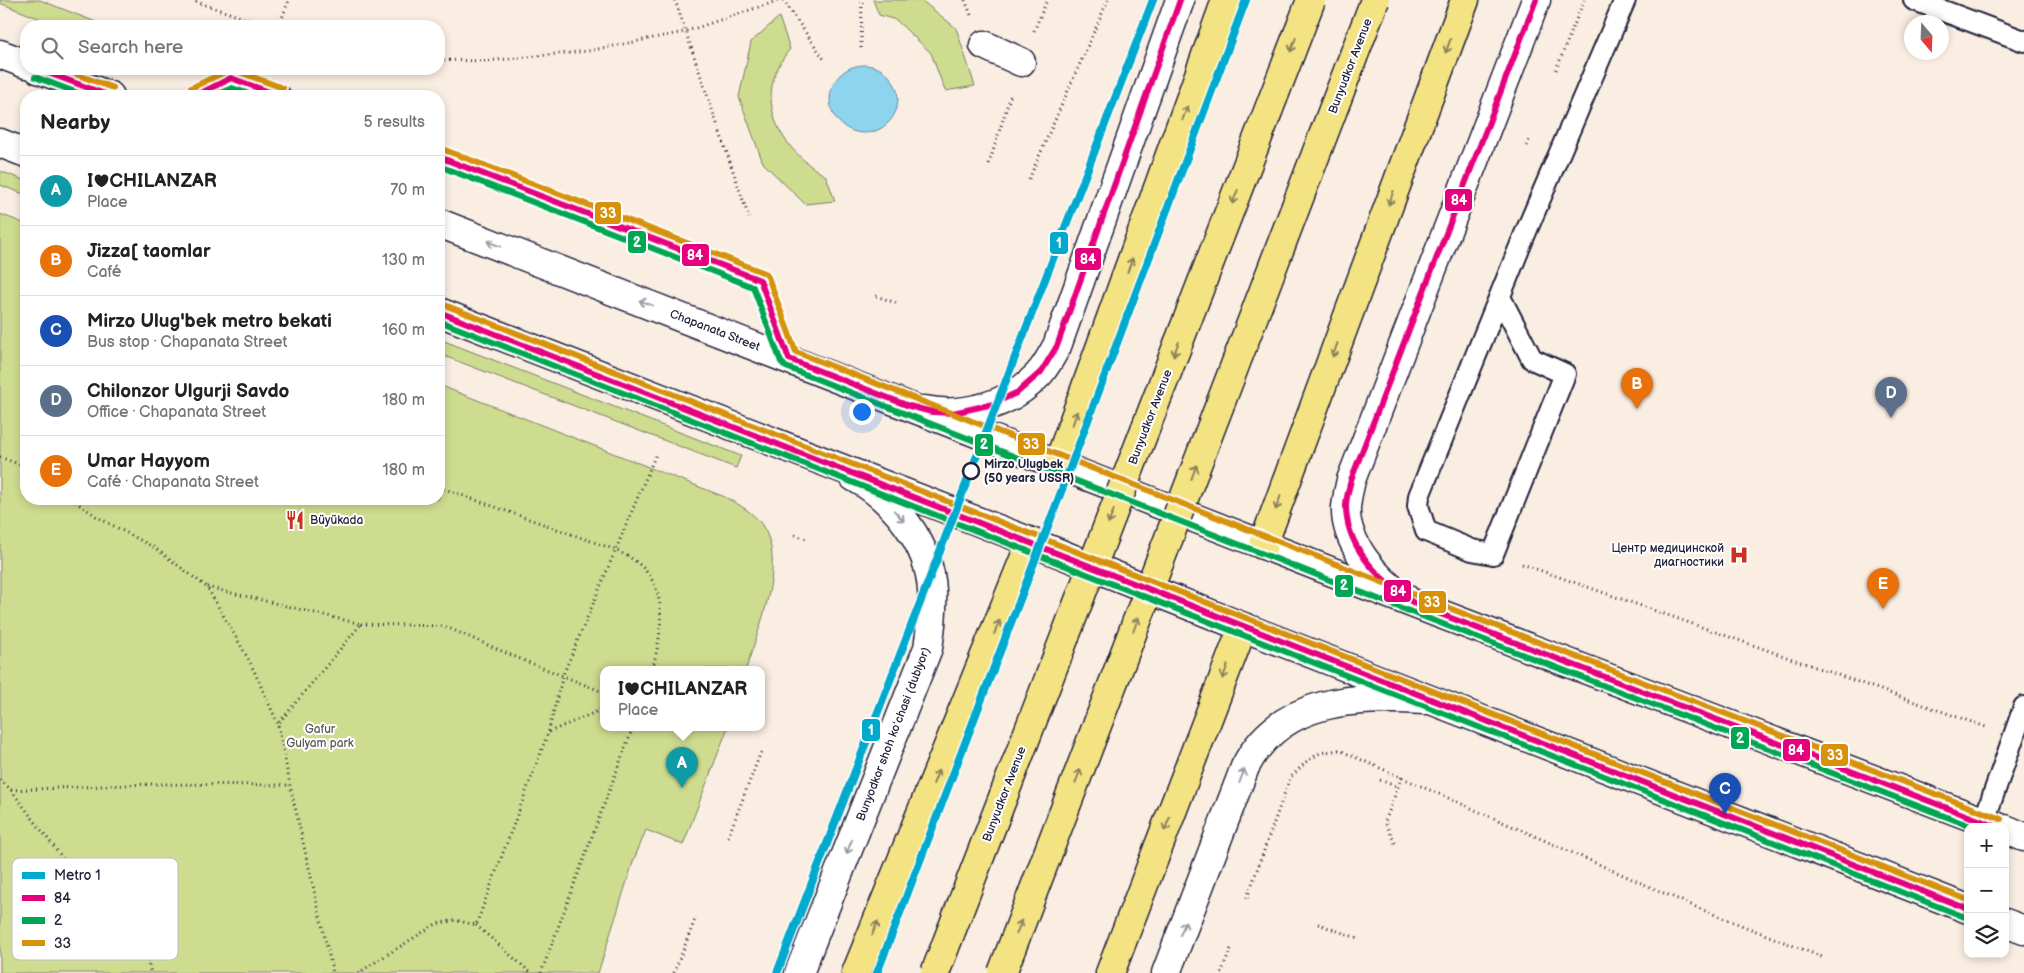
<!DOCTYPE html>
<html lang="en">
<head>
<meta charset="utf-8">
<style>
  body { margin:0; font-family:"Balsamiq Sans",sans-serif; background:#f6f6f6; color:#222 }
  .controls { position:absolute; right:15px; bottom:15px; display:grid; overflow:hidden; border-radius:10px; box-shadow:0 2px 8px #0003 }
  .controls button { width:45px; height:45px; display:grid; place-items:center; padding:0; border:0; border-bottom:1px solid #e0e0e0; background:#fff; color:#222; font:25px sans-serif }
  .compass { position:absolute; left:1904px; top:15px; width:45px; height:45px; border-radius:50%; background:#fff; box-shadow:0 2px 8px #0003; rotate:161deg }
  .you { position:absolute; left:861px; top:411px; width:18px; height:18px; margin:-12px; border:4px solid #fff; border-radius:50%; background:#1a73e8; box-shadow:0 0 0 8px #1a73e833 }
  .badge { display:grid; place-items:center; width:32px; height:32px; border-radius:50%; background:#7c3aed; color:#fff; font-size:16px; font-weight:700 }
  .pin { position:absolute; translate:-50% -41px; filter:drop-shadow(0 1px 2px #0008) }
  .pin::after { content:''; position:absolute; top:26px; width:18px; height:15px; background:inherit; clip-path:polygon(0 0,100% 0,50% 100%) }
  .popup { position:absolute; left:600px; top:666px; width:165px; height:65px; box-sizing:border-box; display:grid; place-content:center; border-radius:10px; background:#fff; filter:drop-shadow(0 1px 4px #0005); font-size:16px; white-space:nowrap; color:#767676 }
  .popup b { font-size:19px; color:#222 }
  .popup::after { content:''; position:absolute; left:50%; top:100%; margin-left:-10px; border:10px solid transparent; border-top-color:#fff }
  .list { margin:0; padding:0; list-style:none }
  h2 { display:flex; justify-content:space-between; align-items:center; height:65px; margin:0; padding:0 20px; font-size:21px }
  h2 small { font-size:16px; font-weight:400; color:#767676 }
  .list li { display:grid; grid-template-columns:32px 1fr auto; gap:15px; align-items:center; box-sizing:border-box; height:70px; padding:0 20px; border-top:1px solid #e0e0e0 }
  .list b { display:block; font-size:19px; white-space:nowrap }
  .list p { margin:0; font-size:16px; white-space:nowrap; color:#767676 }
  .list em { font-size:16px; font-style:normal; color:#767676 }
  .icon { flex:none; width:28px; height:28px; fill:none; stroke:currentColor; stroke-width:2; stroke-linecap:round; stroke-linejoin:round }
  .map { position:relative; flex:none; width:2024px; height:973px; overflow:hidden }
  .search { position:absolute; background:#fff; box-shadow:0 2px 8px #0003; left:20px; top:20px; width:425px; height:55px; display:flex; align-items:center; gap:12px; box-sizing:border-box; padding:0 18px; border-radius:20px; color:#767676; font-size:19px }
  .panel { position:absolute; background:#fff; box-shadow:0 2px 8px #0003; left:20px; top:90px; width:425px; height:415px; border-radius:20px }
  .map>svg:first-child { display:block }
</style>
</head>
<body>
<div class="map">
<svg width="2024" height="973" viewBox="0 0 2024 973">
  <rect width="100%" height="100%" fill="#faede2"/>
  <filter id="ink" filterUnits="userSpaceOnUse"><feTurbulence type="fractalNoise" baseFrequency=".02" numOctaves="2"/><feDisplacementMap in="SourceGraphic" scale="10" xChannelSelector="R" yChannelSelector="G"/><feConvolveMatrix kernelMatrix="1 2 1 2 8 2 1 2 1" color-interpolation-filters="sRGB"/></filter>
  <g filter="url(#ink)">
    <path fill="#cedc8f" stroke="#787f65" d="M0,0H40L106,26H58L0,3Z
      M873,0H921L956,28L975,86L945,91L931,53L896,20L879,15Z
      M779,17L790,49C750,97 779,149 826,176L835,201L805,204L763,163L739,97L751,42Z
      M0,171L26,181V195L0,185Z
      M0,214L26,224V499H439V385L725,497C738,504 753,512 762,525C788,563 758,629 746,669H603V727H728L683,845L646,830L633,862L598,973H0Z
      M439,339L741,456L736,468L439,354Z"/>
    <path fill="#8dd5ee" stroke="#628da6" d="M830 99a34 34 0 1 1 68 0a34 34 0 1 1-68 0Z"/>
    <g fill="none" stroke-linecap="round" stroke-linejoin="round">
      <g stroke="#22223b" stroke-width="24">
        <path id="service" d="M1914,0L2024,41
          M195,96L231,78L280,96
          M439,157L760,280L789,359
          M1500,297L1532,359L1565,374L1493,554L1472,550L1426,531L1418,506L1419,496L1525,234L1625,0
          M1984,821L2024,707"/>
      </g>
      <g stroke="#22223b" stroke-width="31">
        <path id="pedestrian" d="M984,45L1021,62"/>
      </g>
      <g stroke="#22223b" stroke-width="31">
        <path id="tertiary" d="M924,410C963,418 1010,405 1038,375C1046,367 1051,356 1057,346L1180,0
          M1405,598C1377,581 1344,542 1346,507C1347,498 1349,488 1351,480L1536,0
          M799,973L928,648C931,629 933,610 932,591C930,544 894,499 854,477
          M1166,973L1245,767C1280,698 1356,696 1425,700"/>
      </g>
      <g stroke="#22223b" stroke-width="31">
        <path id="secondary" d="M0,54L26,64
          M38,69L110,96
          M0,143L26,153
          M439,223L1417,605L1998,827
          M439,312L1031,542L1243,627L1968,909
          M2005,829L2024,837
          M2005,923L2024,930"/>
      </g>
      <g stroke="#22223b" stroke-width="31">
        <path id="primary" d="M1058,464L1226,0
          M1263,545L1465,0
          M856,973L1031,542
          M1110,973L1243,627"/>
      </g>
      <path stroke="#22223b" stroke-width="3" stroke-dasharray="1 4" stroke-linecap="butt" d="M191,0L267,26
        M675,0L749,218
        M783,0L824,59
        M965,0L971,15
        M279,26L289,0
        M1034,31L1047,0
        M861,48L862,0
        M439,60L486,61L588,51L684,32L780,0
        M1556,70L1584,0
        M1527,146L1530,137
        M989,164L1011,94
        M1029,179L1108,0
        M876,296L899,304
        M0,457L26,467
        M22,465L26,460
        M439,487L616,550C623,554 632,558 639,564C669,590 662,635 652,669
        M71,499L99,518L155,548L207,587L250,662L278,724
        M795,535L807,539
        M1522,564L1986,727
        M207,587L361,624L278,724L290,785L333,973
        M361,624L444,626L513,656L603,692
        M549,732L603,709
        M0,780L11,790L70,868L88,881L121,913L145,952L151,973
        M1380,780L1398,787
        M11,790L150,784L290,785
        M728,837L761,752
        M1395,843L1385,822L1402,776
        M1247,898L1290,778L1306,762L1320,753L1339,750L1698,908L1822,957
        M1318,924L1357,938
        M476,925L531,973
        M358,973L436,924L455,920L476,925L548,733L563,675L656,454
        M541,973L633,727
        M674,973L696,917
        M1221,973L1232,946"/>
      <use href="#service" stroke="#fff" stroke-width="20"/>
      <use href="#pedestrian" stroke="#fff" stroke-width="28"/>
      <use href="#tertiary" stroke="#fff" stroke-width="28"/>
      <use href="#secondary" stroke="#fff" stroke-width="28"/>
      <use href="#primary" stroke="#f4e382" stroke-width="28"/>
      <g stroke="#22223b" stroke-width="31" stroke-linecap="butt">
        <path id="primary-bridge" d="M935,973L1311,0
          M1002,973L1375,0"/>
      </g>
      <use href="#primary-bridge" stroke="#f4e382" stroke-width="28"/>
      <g stroke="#fff" stroke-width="10">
        <path id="bus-1" d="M1536,0L1351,480C1349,489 1346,497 1346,506C1346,551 1383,583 1417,605L1997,827
          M38,69L110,96
          M195,96L231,78L280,96
          M439,157L760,280L789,359L909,406L932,412L953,413L993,404L1018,392L1041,372L1057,346L1180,0
          M439,312L1968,909"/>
      </g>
      <g stroke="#fff" stroke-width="10">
        <path id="bus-2" d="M35,77L86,96
          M214,96L232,88L255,96
          M439,166L753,287L781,362L786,367L1414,613L1973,827
          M439,321L1965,917"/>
      </g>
      <g stroke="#fff" stroke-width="10">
        <path id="bus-3" d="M62,69L113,88
          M191,88L231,69L283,88
          M442,149L765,273L768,277L796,352L1420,597L2001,819
          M442,304L1968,900"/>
      </g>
      <use href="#bus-1" stroke="#e5007d" stroke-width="6"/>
      <use href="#bus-2" stroke="#00a651" stroke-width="6"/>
      <use href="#bus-3" stroke="#d79209" stroke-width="6"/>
      <g stroke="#fff" stroke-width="11">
        <path id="metro-1" d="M777,973L1153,0
          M877,973L1058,500L1246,0"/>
      </g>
      <use href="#metro-1" stroke="#00a9ce" stroke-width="8"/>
    </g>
    <defs><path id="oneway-shaft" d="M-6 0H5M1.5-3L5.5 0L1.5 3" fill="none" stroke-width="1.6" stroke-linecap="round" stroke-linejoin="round" transform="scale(1.25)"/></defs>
    <g stroke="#8b825e">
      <use href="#oneway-shaft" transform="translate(1293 45) rotate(111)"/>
      <use href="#oneway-shaft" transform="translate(1448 46) rotate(110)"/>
      <use href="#oneway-shaft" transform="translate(1185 113) rotate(-70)"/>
      <use href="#oneway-shaft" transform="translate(1235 197) rotate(111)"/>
      <use href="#oneway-shaft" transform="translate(1391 198) rotate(110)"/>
      <use href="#oneway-shaft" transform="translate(1130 265) rotate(-70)"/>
      <use href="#oneway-shaft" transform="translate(1176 349) rotate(111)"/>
      <use href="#oneway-shaft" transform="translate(1335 350) rotate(110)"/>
      <use href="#oneway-shaft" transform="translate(1075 418) rotate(-70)"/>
      <use href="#oneway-shaft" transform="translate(1194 472) rotate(-69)"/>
      <use href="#oneway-shaft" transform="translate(1278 503) rotate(110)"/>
      <use href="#oneway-shaft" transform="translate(1111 517) rotate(111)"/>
      <use href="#oneway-shaft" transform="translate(1136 624) rotate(-69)"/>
      <use href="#oneway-shaft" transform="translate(997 627) rotate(-68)"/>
      <use href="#oneway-shaft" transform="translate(1225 672) rotate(111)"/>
      <use href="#oneway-shaft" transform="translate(1078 776) rotate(-69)"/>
      <use href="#oneway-shaft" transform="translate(936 777) rotate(-68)"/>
      <use href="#oneway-shaft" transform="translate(1167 824) rotate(111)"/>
      <use href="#oneway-shaft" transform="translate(1019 927) rotate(-69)"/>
      <use href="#oneway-shaft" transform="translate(875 928) rotate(-68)"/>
    </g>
    <g stroke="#9c9ca7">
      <use href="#oneway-shaft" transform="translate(494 244) rotate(-159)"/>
      <use href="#oneway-shaft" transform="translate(646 303) rotate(-159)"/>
      <use href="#oneway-shaft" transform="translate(899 516) rotate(48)"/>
      <use href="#oneway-shaft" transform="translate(1242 776) rotate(-69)"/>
      <use href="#oneway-shaft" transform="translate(849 847) rotate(112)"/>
      <use href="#oneway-shaft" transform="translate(1183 928) rotate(-69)"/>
    </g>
  </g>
  <defs>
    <g id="restaurant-bare" transform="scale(1.5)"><path d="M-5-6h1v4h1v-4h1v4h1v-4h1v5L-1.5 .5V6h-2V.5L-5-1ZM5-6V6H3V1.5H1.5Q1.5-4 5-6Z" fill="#c8321e" stroke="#fff" stroke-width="2.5" paint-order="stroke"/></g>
    <g id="hospital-bare" transform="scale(1.5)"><path d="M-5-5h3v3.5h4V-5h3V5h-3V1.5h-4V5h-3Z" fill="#c8321e" stroke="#fff" stroke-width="2.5" paint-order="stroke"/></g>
  </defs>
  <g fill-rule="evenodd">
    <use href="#restaurant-bare" x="295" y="520"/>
    <use href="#hospital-bare" x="1739" y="555"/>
  </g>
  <circle fill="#fff" stroke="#22223b" stroke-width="2.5" cx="971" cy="471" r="8"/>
  <g text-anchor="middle" stroke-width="4" stroke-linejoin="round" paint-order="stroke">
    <g font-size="12" fill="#22223b" stroke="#fff">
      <text transform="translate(1350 66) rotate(-69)" y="4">Bunyudkor Avenue</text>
      <text transform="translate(715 330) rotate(21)" y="4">Chapanata Street</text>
      <text transform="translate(1150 417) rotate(-69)" y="4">Bunyudkor Avenue</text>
      <text transform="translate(893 734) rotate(-69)" y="4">Bunyodkor shoh koʻchasi (dublyor)</text>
      <text transform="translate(1004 794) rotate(-69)" y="4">Bunyudkor Avenue</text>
    </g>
    <g font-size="12" font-weight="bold" fill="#22223b" stroke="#fff" text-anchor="start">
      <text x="984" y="468">Mirzo Ulugbek<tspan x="984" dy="14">(50 years USSR)</tspan></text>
    </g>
    <g font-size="12" fill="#22223b" stroke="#fff" text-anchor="start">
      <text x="310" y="524">Büyükada</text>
      <text x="1724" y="552" text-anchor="end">Центр медицинской<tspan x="1724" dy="14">диагностики</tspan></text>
    </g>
    <g font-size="12" fill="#565a54" stroke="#fff">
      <text x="320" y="733">Gafur<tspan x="320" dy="14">Gulyam park</tspan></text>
    </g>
  </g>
  <rect x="12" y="858" width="166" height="102" rx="8" fill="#fff" stroke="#bdbdc4" stroke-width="1"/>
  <rect x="22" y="872" width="23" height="7" fill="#00a9ce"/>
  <rect x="22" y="895" width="23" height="6" fill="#e5007d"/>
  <rect x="22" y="917" width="23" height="7" fill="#00a651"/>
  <rect x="22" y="940" width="23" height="6" fill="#d79209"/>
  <g font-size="14" fill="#22223b">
    <text x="54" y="880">Metro 1</text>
    <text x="54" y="903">84</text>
    <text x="54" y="925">2</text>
    <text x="54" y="948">33</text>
  </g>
  <g stroke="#fff" stroke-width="2">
    <rect x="1444" y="188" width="29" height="24" rx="5" fill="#e5007d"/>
    <rect x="594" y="201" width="28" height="24" rx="5" fill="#d79209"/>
    <rect x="627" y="230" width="20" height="24" rx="5" fill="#00a651"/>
    <rect x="1049" y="231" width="20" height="24" rx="5" fill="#00a9ce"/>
    <rect x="681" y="243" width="29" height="24" rx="5" fill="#e5007d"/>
    <rect x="1074" y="247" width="28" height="24" rx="5" fill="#e5007d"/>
    <rect x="1017" y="432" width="29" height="24" rx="5" fill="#d79209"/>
    <rect x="974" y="433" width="20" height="24" rx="5" fill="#00a651"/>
    <rect x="1334" y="574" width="20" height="24" rx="5" fill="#00a651"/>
    <rect x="1383" y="579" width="29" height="24" rx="5" fill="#e5007d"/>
    <rect x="1418" y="590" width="29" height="24" rx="5" fill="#d79209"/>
    <rect x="861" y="718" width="20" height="24" rx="5" fill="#00a9ce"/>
    <rect x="1730" y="726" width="20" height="24" rx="5" fill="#00a651"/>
    <rect x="1782" y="738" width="29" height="24" rx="5" fill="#e5007d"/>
    <rect x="1820" y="743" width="29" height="24" rx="5" fill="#d79209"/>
  </g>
  <g font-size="14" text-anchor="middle" font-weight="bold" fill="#fff">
    <text x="1459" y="205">84</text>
    <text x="608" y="218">33</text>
    <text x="637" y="247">2</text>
    <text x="1059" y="248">1</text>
    <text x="695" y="260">84</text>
    <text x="1088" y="264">84</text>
    <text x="1031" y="449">33</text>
    <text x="984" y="449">2</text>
    <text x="1344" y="590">2</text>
    <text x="1398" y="596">84</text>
    <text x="1432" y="607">33</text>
    <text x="871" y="735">1</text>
    <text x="1740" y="743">2</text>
    <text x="1796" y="755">84</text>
    <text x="1835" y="760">33</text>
  </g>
</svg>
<div class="controls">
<button>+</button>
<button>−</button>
<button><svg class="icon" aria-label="layers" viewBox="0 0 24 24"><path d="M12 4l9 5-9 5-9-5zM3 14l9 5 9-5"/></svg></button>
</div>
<svg class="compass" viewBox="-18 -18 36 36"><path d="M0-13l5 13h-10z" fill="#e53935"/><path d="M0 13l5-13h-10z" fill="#767676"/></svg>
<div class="you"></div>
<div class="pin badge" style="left:682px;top:788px;background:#0f9aa8">A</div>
<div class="popup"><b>I♥CHILANZAR</b>Place</div>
<div class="pin badge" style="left:1637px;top:409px;background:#e8710a">B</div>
<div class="pin badge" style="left:1725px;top:814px;background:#1a4fb4">C</div>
<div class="pin badge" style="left:1891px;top:418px;background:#5c6f8a">D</div>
<div class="pin badge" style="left:1883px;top:609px;background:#e8710a">E</div>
<div class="search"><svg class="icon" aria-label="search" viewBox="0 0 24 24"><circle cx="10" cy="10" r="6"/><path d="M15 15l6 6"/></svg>Search here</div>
<section class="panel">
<h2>Nearby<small>5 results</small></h2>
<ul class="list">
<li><span class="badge" style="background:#0f9aa8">A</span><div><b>I♥CHILANZAR</b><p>Place</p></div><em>70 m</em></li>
<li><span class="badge" style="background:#e8710a">B</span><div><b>Jizza[ taomlar</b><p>Café</p></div><em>130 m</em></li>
<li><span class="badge" style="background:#1a4fb4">C</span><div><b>Mirzo Ulug'bek metro bekati</b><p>Bus stop · Chapanata Street</p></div><em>160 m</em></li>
<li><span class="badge" style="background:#5c6f8a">D</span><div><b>Chilonzor Ulgurji Savdo</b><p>Office · Chapanata Street</p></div><em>180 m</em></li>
<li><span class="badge" style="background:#e8710a">E</span><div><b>Umar Hayyom</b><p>Café · Chapanata Street</p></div><em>180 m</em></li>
</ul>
</section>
</div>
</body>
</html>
